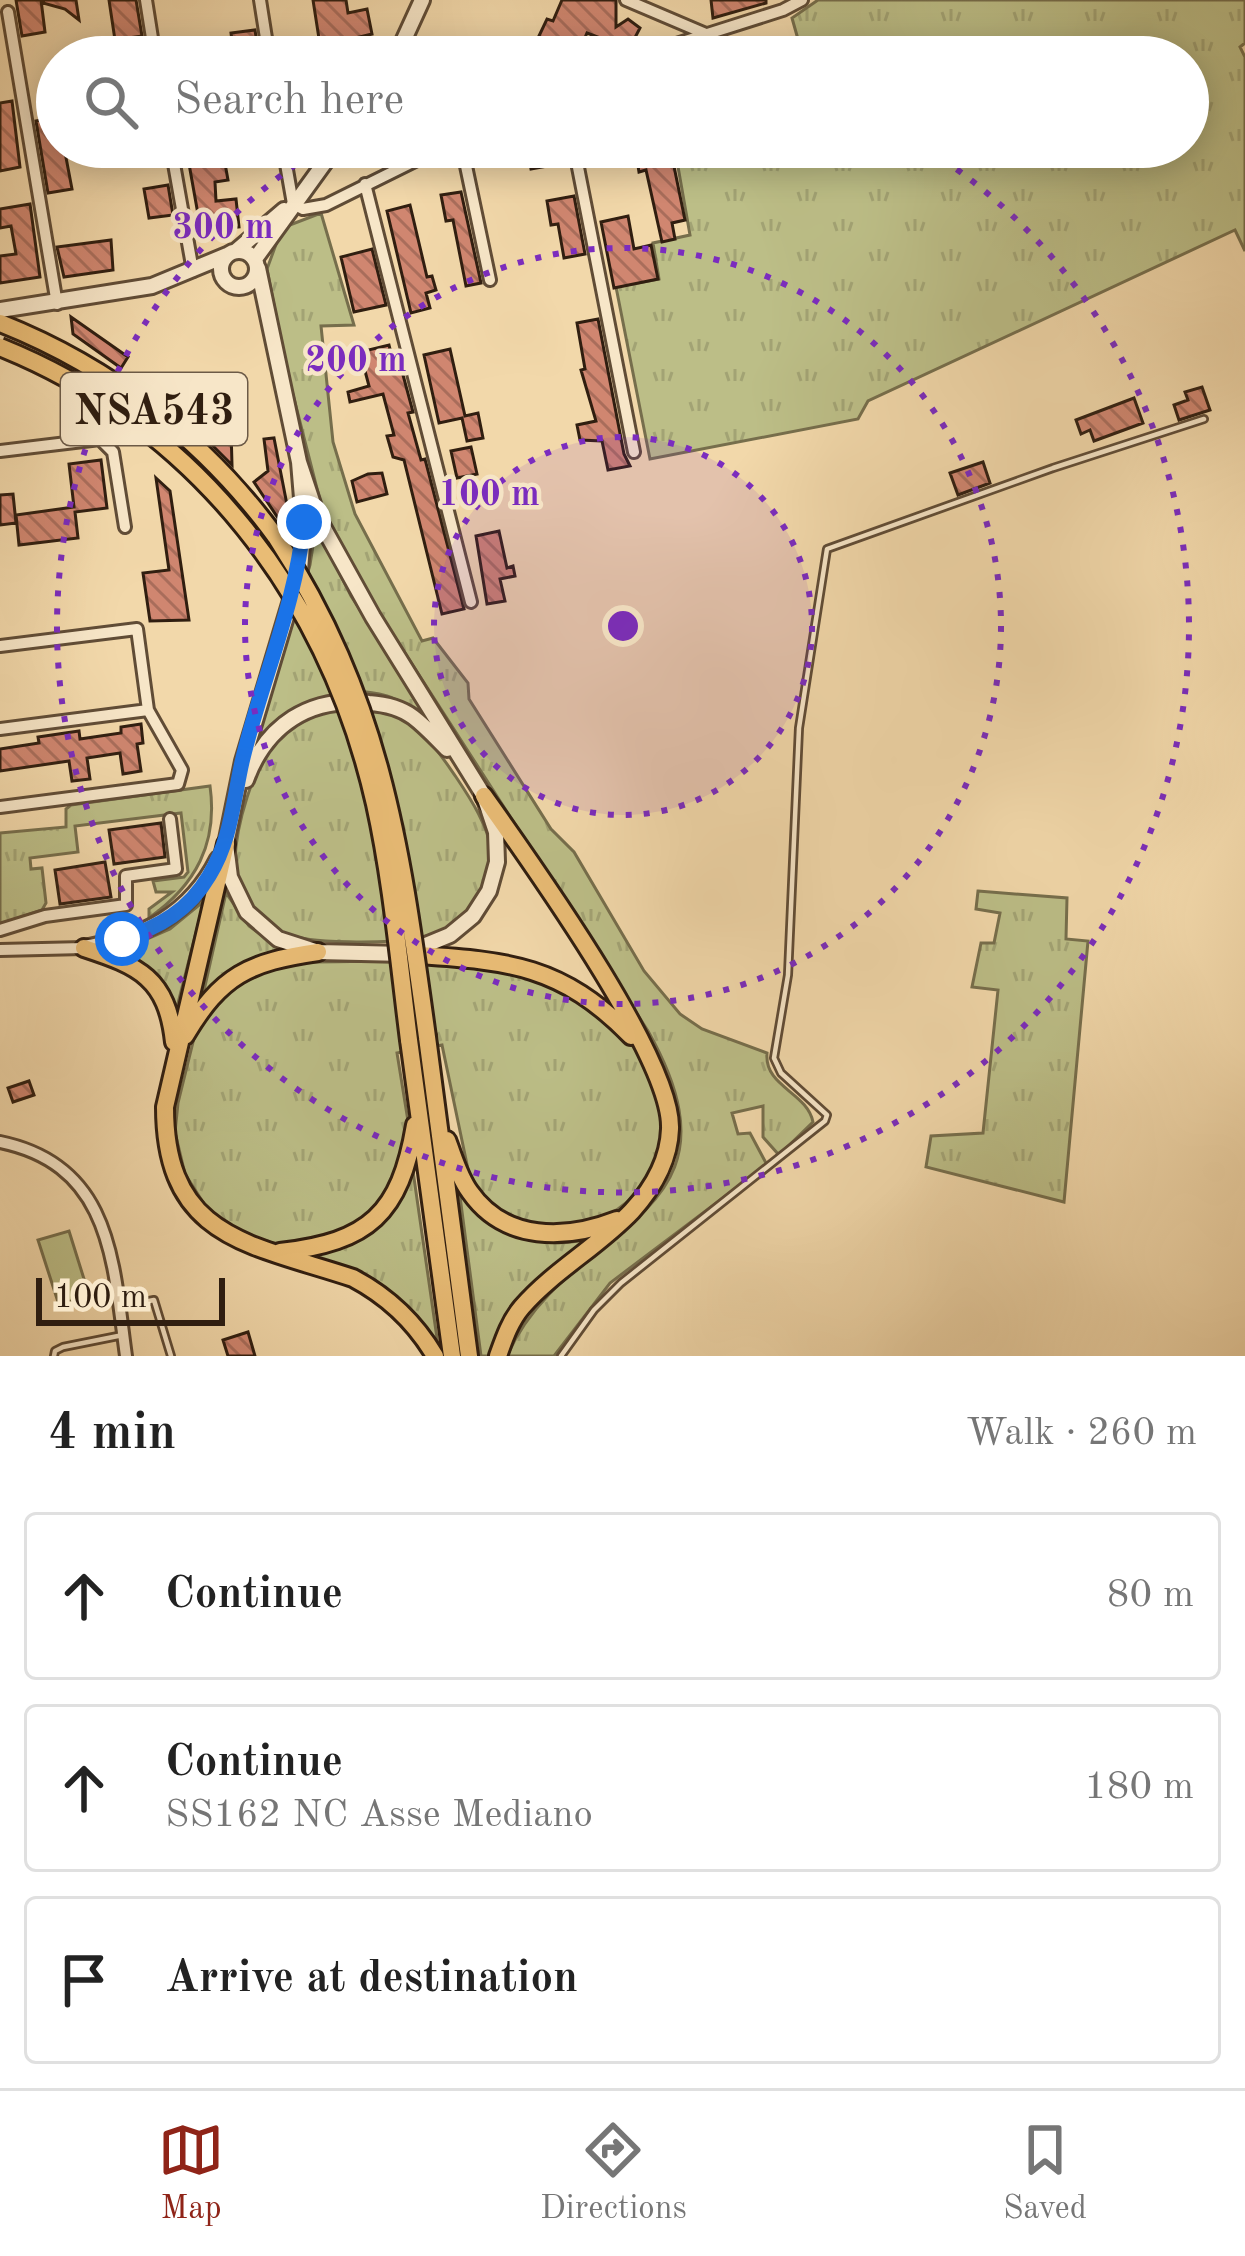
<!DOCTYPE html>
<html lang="en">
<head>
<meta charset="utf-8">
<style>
  body { margin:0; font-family:"Old Standard TT",serif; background:#f2f2f2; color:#222 }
  .scale { position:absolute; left:36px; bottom:30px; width:189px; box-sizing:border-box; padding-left:12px; border:6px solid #301e10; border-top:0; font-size:33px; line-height:42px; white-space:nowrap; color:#301e10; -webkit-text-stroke:9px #f7e6c8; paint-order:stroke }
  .stop { position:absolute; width:36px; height:36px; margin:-27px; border:9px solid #1a73e8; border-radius:50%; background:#fff }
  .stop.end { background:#1a73e8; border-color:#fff; box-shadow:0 3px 12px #0008 }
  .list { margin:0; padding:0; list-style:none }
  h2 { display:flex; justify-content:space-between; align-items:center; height:156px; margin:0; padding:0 48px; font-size:51px }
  h2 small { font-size:39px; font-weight:400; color:#767676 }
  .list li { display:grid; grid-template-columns:78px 1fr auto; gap:36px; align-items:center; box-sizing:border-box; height:168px; margin:0 24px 24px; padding:0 24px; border:3px solid #e0e0e0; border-radius:12px }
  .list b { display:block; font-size:45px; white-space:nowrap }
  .list p { margin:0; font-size:39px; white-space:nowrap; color:#767676 }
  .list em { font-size:39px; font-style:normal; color:#767676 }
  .icon { flex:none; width:66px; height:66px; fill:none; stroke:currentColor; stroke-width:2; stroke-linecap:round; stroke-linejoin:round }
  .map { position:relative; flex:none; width:1245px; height:1356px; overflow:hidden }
  .search { position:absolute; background:#fff; box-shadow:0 6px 30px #0003; left:36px; right:36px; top:36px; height:132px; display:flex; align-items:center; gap:30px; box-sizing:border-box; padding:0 42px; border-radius:66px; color:#767676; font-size:45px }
  .sheet { height:732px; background:#fff }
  nav { display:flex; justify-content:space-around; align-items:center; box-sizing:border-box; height:168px; border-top:3px solid #e0e0e0; background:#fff; font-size:33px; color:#767676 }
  nav a { display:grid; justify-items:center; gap:6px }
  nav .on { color:#8f2418 }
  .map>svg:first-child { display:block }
</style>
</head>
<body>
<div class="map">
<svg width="1245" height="1356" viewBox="0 0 1245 1356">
  <defs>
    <pattern id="grass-tufts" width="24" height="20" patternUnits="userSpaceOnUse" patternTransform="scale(3)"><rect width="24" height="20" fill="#bcbe87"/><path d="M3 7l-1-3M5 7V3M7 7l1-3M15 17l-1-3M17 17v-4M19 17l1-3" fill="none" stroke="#a2a374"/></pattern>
    <pattern id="building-back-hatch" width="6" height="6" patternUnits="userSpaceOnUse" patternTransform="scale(3)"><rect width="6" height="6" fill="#d08670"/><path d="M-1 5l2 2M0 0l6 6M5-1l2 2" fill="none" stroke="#a96d5b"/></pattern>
  </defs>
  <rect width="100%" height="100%" fill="#f2d8aa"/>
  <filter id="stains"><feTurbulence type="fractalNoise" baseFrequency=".00167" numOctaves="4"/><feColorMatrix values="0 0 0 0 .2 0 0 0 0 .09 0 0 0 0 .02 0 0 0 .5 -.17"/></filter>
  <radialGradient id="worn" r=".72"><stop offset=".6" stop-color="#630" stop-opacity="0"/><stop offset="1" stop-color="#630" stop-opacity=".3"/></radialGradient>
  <path fill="url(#grass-tufts)" stroke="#766e4c" stroke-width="3" d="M818,0H1245V43L1240,47L1245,57V251L1235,230L868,401L858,419L650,459L616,287L659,279L653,243L690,235L677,161L722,147H1188V57H803L792,18Z
    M321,213L354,325L321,326L333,442L355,514L422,641L433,638L468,683L469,699L551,829L574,852L644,971L680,1014L702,1029L767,1053C764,1087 807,1092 813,1122L779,1155L763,1137V1106L732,1113L738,1134L750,1133L766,1163L764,1167L610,1283L554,1356H507C566,1220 757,1224 648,1031L365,591L324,516L286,367L267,269L282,228Z
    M316,526L351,596L430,716C417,712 402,701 387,696C332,680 293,709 257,745L253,744L310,565Z
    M330,709C350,710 374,706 393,714C423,727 438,751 456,777C489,826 516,874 458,921C433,941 394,942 362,942C333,941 300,943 273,928C252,916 234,885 235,860C236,826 253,766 275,741C290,725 310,715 330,709Z
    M210,786C218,843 196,885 149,918V909L172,892H156L153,881L184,877L188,872L181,813L75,826L78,852L30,858L31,869L42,868L46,903L42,910L0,924V833L66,827V809L71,805Z
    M978,891L1067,898L1066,939L1088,941L1064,1202L926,1167L931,1136L983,1133L998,990L972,987L981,943H994L1000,913L976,909Z
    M226,893L249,926L282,950L242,964L203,995Z
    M204,901L177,1007L157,974L124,949L170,929Z
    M295,962C363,963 458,955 522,973C573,988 641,1036 657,1089C681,1170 620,1237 539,1225C505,1219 485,1205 469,1174L442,1045L397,1053L408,1121L406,1156L375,1210L341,1234L285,1245L257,1240L231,1228L208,1210L185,1174L175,1132L178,1103L196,1030L202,1018L240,978Z
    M413,1171L438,1345H435L426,1332L309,1256C352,1248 396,1211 413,1171Z
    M459,1189C508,1230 530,1255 597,1237L565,1264L494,1356H481Z"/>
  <path fill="#bcbe87" stroke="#766e4c" stroke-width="3" d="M69,1231L89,1295L59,1305L38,1240Z"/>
  <path fill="url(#building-back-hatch)" stroke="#301e10" stroke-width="3" d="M16,0H41L45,32L22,36Z
    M44,0H76L79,20L65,9L43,3Z
    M109,0H136L142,36L115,40Z
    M313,0H346L348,13L367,9L372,34L359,37L361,45L333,51L332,43L320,45Z
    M562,0H616V27L628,19L640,28L629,49L587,33L578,54L538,38L547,19L553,21Z
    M711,0H766V3L713,18Z
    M255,30L259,57H234L231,33Z
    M12,101L20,167L0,171V103Z
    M57,117V147H64L72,189L48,193L36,121Z
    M186,147H222L228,180L215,182L216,201L236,199L239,227L201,231Z
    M527,147H561L564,163L531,169Z
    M635,147H670L685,220L672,223L675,239L662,242L646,170L639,172Z
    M168,185L173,215L149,218L144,189Z
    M461,192L481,283L466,286L453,220L446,221L441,195Z
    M574,196L585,254L564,258L558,224L551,225L547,201Z
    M30,204L40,277L0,283V256L16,254L11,226L0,228V209Z
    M410,205L427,277L432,276L436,290L426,293L430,308L411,313L387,211Z
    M628,216L634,249L651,245L658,279L614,288L601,222Z
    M111,240L113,270L64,277L57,247Z
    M372,249L386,305L354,312L341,257Z
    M71,317L128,357L121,368L73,334Z
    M598,319L624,454L630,466L608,470L602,441L580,440L577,425L596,421L581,370L585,369L577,323Z
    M389,345L393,361L399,360L413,412L408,413L421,460L425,459L464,609L442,614L404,460L393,457L387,436L394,435L383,394L350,402L348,392L369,386L360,352Z
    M450,349L465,416L478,413L483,438L467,441L462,418L439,423L424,355Z
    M1202,387L1210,410L1179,420L1174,405L1188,400L1185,392Z
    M1134,398L1143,423L1094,441L1090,430L1081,434L1076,420Z
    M203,429H231L232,465L203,436Z
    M274,438L289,515L286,530L254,482L268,471L264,439Z
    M471,447L477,474L457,478L451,451Z
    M101,460L107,508L75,512L78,538L19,545L16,515L74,507L69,464Z
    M983,462L990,483L958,495L950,473Z
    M382,473L387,494L357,502L352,481L368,474Z
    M156,478L170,491L189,620L150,621L143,573L169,570Z
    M13,494L16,523L0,525V495Z
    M499,531L507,568L513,566L515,576L500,579L505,601L487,604L476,536Z
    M141,724L143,743L137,744L141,771L123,774L120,753L87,758L90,779L72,781L69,761L0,771V749L39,743L38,737L79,731L80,739L121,733V727Z
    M161,823L165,857L114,864L109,830Z
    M105,862L111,897L60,904L55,870Z
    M29,1081L34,1095L13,1102L8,1088Z
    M248,1332L255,1356H228L223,1340Z"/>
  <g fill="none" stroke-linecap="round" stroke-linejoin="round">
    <g stroke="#604c36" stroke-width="10">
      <path id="service" d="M123,1306L154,1300L171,1356
        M54,1356L55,1351L63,1347L123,1335
        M561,1356L594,1310L621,1283L825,1121L827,1115L781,1073L774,1058L788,975L799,728L827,549L1053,468L1204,419"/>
    </g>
    <g stroke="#604c36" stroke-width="16">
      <path id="minor" d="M146,0L155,57
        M260,0L269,57
        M626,0L706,34
        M8,12L57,304
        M635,57L783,10L802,0
        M171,147L193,271
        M283,147L293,204L303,209L326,205L443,147
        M462,147L490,280
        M574,147L634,452
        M365,184L471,602
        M0,451L100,439L113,452L125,527
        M0,646L137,629L148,710L0,729
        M0,807L178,784L182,770L148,710
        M0,930L45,916L126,905V876L176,869L170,819
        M0,950L84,948
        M0,1142C112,1165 113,1262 126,1356"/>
    </g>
    <g stroke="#604c36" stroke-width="20">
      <path id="tertiary" d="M396,57L422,0
        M221 269a18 18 0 1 1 36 0a18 18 0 1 1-36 0Z
        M236,251L284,210
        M255,259L336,147
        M258,268L299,462L304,522L300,570L243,761L226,844L230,877L247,912L278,939L318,952L404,954L450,935L473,916L489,891L497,862L496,832L484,796L373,617L317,516L299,462
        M0,310L152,286L227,255
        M246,780C266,725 310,696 369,703C384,704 401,708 413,717C425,726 436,738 447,749
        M84,948C144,937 190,915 218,859"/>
    </g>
    <g stroke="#301e10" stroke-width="22">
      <path id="trunk" d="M0,323C111,367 205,440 276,537
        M484,796C529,860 673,1059 670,1129C669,1160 652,1189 632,1211C599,1246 553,1271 522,1307C510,1321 504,1339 498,1356
        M226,844L165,1107C165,1239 251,1244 353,1278C387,1296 415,1322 435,1356
        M84,948C139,966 167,978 174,1042
        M404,954C502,961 558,961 631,1036
        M185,1036C221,975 249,962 318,952
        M427,1037L469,1356
        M409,1040L452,1356
        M447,1140C454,1158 459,1177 470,1192C505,1242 566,1240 617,1220
        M280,1252C369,1242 400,1214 415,1125"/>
    </g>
    <use href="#service" stroke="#f7e6c8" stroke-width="4.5"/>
    <use href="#minor" stroke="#f7e6c8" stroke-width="10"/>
    <use href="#tertiary" stroke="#f7e6c8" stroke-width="14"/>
    <use href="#trunk" stroke="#e9bc75" stroke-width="16"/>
    <g stroke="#301e10" stroke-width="22" stroke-linecap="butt">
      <path id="trunk-bridge" d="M0,347C198,427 328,597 375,804C392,881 399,962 409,1040
        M276,537C383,702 401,848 427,1037"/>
    </g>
    <use href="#trunk-bridge" stroke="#e9bc75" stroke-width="16"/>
  </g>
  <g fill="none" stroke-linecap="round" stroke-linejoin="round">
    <path stroke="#1a73e8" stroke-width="15" d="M122,939C160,927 189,910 209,876C231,840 233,802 242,762C261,681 296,605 304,522"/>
  </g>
  <circle cx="623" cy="626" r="189" fill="#7b2cbf" fill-opacity=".12"/>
  <g fill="none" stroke="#7b2cbf" stroke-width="6" stroke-dasharray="6 12">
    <circle cx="623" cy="626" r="189"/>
    <circle cx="623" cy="626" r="378"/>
    <path d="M927 149A566 566 0 1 1 319 149"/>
  </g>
  <g text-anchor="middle" stroke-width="9" stroke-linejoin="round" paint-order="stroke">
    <rect fill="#f7e6c8" stroke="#6c5a47" stroke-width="3" x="61" y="373" width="186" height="72" rx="9"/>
    <g font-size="42" font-weight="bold" fill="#301e10">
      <text x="154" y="424">NSA543</text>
    </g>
  </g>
  <circle cx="623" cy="626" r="18" fill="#7b2cbf" stroke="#f7e6c8" stroke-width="6"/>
  <g font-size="36" text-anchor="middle" font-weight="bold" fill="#7b2cbf" stroke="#f7e6c8" stroke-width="9" stroke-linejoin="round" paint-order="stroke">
    <text x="223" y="238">300 m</text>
    <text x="356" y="371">200 m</text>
    <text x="489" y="505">100 m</text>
  </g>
  <rect width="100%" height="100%" filter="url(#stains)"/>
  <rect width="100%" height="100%" fill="url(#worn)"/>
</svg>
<div class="scale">100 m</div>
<div class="stop" style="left:122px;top:939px"></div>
<div class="stop end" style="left:304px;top:522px"></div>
<div class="search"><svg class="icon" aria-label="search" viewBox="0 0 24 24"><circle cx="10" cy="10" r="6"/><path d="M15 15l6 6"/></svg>Search here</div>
</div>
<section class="sheet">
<h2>4 min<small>Walk · 260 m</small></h2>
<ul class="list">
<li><svg class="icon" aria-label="ahead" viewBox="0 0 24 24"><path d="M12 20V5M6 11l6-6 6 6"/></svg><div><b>Continue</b></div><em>80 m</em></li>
<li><svg class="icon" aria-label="ahead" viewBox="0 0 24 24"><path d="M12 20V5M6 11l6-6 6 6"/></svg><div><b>Continue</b><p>SS162 NC Asse Mediano</p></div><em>180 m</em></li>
<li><svg class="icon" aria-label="arrive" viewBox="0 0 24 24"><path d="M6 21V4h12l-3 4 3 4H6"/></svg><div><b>Arrive at destination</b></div></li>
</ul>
</section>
<nav>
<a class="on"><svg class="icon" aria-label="map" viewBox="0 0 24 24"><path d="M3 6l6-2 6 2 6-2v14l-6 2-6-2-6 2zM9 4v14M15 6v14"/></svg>Map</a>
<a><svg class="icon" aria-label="directions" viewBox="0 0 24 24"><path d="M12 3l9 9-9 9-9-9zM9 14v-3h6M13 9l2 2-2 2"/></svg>Directions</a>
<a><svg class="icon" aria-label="saved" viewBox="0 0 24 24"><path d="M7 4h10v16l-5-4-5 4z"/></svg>Saved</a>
</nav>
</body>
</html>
